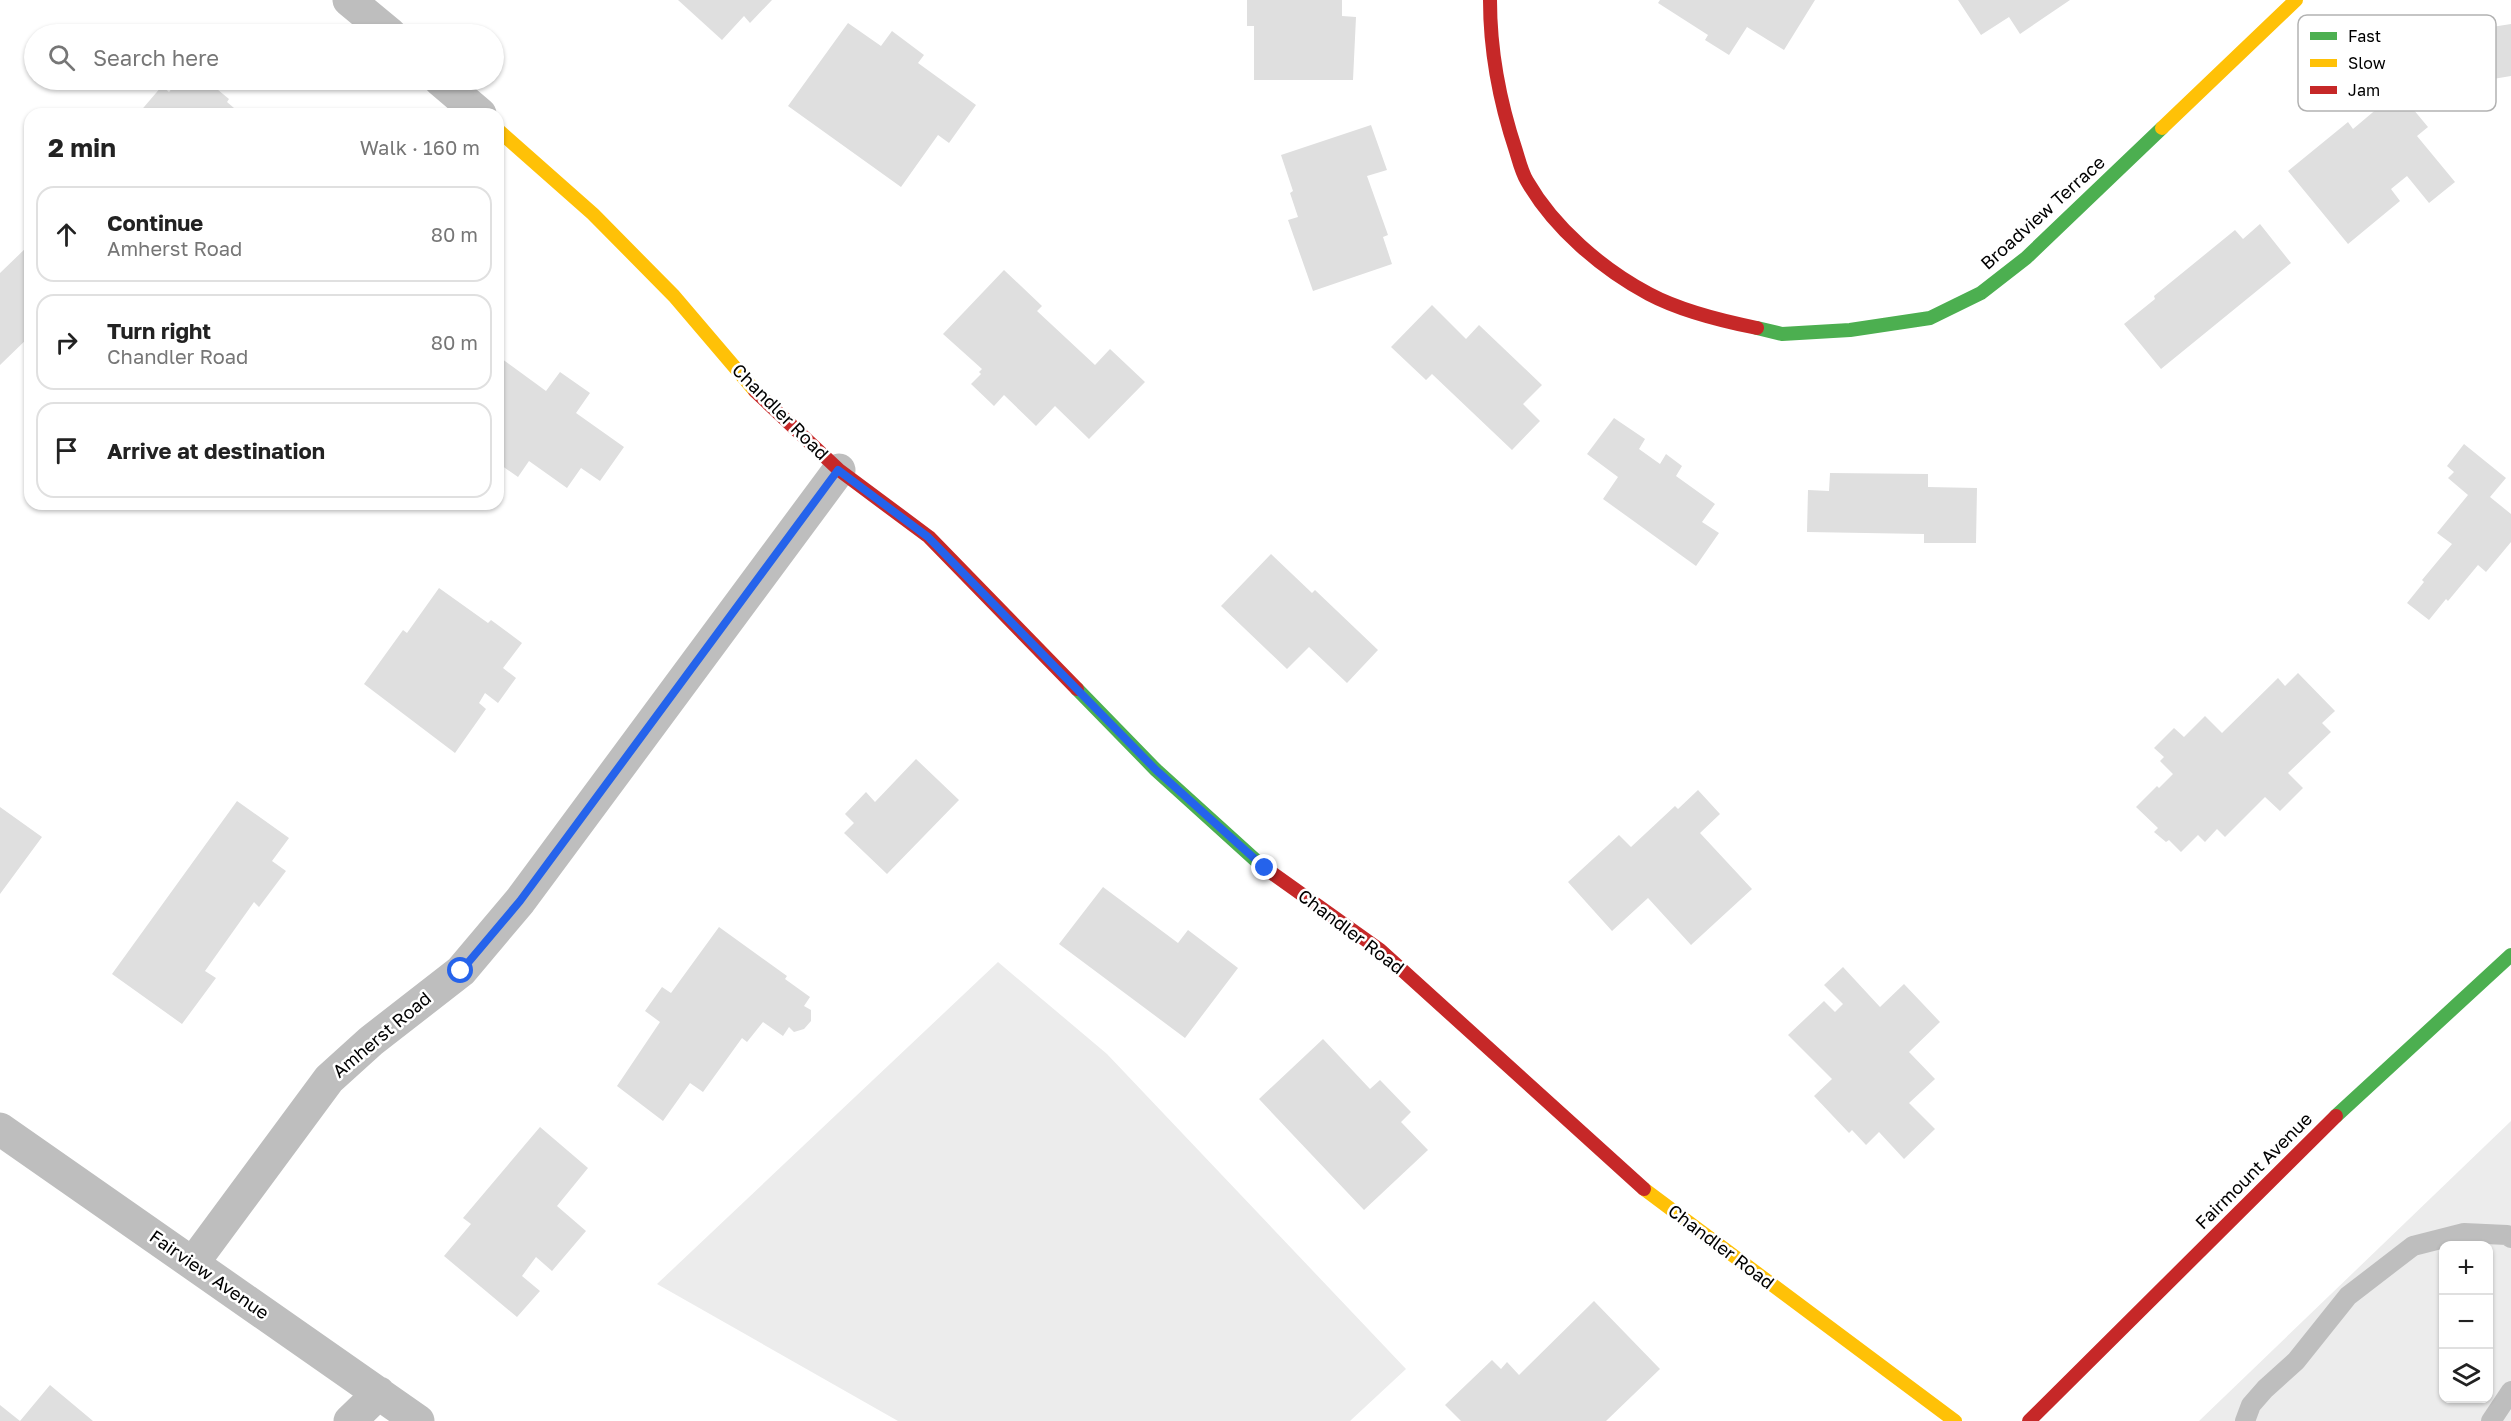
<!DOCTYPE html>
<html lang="en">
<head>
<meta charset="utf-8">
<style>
  body { margin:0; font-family:"Golos Text",sans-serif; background:#f6f6f6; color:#222 }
  .controls { position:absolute; right:18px; bottom:18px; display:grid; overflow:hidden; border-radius:12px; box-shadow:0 2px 4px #0004 }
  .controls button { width:54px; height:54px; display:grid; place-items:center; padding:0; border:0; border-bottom:2px solid #e0e0e0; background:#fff; color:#222; font:30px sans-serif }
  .stop { position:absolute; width:18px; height:18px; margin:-14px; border:4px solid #2563eb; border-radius:50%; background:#fff }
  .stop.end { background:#2563eb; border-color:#fff; box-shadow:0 2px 6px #0008 }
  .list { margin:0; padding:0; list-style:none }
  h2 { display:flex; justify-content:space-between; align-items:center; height:78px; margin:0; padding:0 24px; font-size:26px }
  h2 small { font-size:20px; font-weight:400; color:#767676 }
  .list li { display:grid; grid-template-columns:39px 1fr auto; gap:18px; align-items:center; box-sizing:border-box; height:96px; margin:0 12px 12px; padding:0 12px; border:2px solid #e0e0e0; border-radius:18px }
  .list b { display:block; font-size:22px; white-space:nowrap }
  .list p { margin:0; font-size:20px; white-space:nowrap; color:#767676 }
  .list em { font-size:20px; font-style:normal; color:#767676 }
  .icon { flex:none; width:33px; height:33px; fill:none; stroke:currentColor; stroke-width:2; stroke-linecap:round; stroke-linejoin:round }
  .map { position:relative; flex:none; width:2511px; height:1421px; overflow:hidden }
  .search { position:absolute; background:#fff; box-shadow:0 2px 4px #0004; left:24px; top:24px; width:480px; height:66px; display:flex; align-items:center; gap:15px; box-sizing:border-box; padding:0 21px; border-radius:33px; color:#767676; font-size:22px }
  .panel { position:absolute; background:#fff; box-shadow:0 2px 4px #0004; left:24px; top:108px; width:480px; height:402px; border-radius:18px }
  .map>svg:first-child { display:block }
</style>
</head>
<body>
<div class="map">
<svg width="2511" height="1421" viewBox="0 0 2511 1421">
  <rect width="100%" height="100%" fill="#fff"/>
  <path fill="#ececec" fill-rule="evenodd" d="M998,962L1107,1054L1406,1369L1350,1421H898L657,1284Z
    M2511,1121V1421H2199ZM2444,1246H2488V1398H2444Z"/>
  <path fill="#dfdfdf" d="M678,0H772L750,23L744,16L722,40Z
    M1247,0H1342V16L1356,17L1353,80H1254V26H1247Z
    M1660,0H1815L1784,50L1747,27L1729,55L1705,40L1708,35L1658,3Z
    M1958,0H2070L2020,34L2009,17L1981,35Z
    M848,23L881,46L892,31L924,55L918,63L976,105L949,143L938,135L901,187L788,106Z
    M2511,24V76L2487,80L2479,29Z
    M179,80H206L229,99L227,102L241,114H138L162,86L169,92Z
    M2398,91L2428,127L2417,136L2455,182L2429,203L2407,176L2391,189L2400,201L2348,244L2288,171L2348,122L2353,129Z
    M1371,125L1387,170L1367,176L1388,235L1383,237L1392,264L1313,291L1288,220L1298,217L1290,193L1293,191L1281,155Z
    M2260,224L2291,263L2161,369L2124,324L2155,299L2154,296L2235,230L2243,239Z
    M28,246L30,248V336L0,365V273Z
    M1004,270L1042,306L1037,311L1095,365L1110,349L1145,382L1089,439L1055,406L1036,426L1004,395L994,406L971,384L981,374L979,372L982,369L943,334Z
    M1432,305L1466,339L1479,325L1542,385L1523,404L1540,421L1512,450L1432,374L1426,380L1391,347Z
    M498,356L546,391L560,372L590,393L576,413L624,447L600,481L581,468L567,488L529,461L518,477L498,463Z
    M1614,418L1645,439L1639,449L1660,464L1666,454L1682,466L1676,476L1715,504L1702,522L1719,533L1696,566L1603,499L1618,477L1587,454Z
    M2464,444L2506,478L2490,497L2511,514V542L2486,572L2478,565L2448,601L2446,599L2429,620L2407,603L2424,582L2422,580L2452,544L2437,533L2468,495L2448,478L2454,472L2447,466Z
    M1830,473L1928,474V487L1977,488L1976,543H1924V534L1807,532L1808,490L1829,491Z
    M1271,554L1312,593L1315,590L1378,650L1347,683L1309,647L1287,669L1221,606Z
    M439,588L488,623L491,620L522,643L503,668L516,678L498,703L485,693L479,703L486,709L455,753L364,684L403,630L407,633Z
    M2298,673L2335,711L2322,723L2331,732L2288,773L2303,788L2280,811L2265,797L2225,837L2217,829L2205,842L2198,835L2181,852L2169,840L2166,842L2154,832L2158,828L2136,807L2157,786L2159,788L2173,774L2160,761L2164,757L2154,748L2174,728L2184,737L2205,716L2222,733L2278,678L2285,686Z
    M916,759L959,800L887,874L844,833L854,823L845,814L866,792L875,802Z
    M1698,790L1720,814L1700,833L1752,889L1691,945L1648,898L1612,931L1568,882L1619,835L1631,847L1675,806L1678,809Z
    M237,801L289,838L272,861L286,871L259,907L254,902L205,971L216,978L182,1024L112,974Z
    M0,807L42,837L0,894Z
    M1103,887L1178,943L1188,930L1238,968L1185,1038L1059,944Z
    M719,927L787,976L785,979L810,997L804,1006L811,1010V1021L804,1029L794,1032L789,1027L783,1036L763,1022L747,1042L742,1038L703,1092L690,1083L663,1121L617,1086L660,1022L645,1011L662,987L671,993Z
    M1843,967L1880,1007L1904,984L1940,1022L1909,1052L1935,1079L1909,1103L1935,1129L1904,1159L1879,1132L1866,1145L1852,1130L1849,1133L1814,1096L1832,1079L1788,1035L1824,1001L1835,1012L1843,1004L1824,985Z
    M1323,1039L1370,1089L1380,1080L1411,1112L1401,1122L1428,1150L1364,1210L1259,1099Z
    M540,1127L588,1168L557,1206L586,1231L552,1271L536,1257L522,1276L540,1291L517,1317L444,1256L471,1224L463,1218Z
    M1594,1301L1660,1369L1606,1421H1461L1445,1405L1492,1360L1501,1369L1507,1362L1519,1375Z
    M50,1385L93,1421H20Z
    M0,1405L20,1421H0Z"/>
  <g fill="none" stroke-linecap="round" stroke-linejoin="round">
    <path stroke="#bebebe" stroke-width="20" d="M2245,1421L2251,1405L2265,1389L2296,1361L2348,1296L2413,1246L2464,1233L2507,1235L2511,1238
      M2491,1421L2511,1391"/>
    <path stroke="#bebebe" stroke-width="33" d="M349,0L390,34
      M440,80L480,114
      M0,1129L418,1421
      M193,1263L329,1079L371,1041L461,971L520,901L839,470
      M350,1421L379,1393"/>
    <path stroke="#4caf50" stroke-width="14" d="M1757,328L1782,334L1850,330L1930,318L1981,293L2026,258L2162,128
      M1077,689L1156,770L1262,866
      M2336,1116L2511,955"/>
    <path stroke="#ffc107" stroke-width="14" d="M2162,128L2296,0
      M498,130L593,214L674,296L755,391
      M1644,1189L1955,1421"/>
    <path stroke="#c62828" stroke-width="14" d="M1490,0C1490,51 1500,103 1516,151C1519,161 1522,173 1527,181C1554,228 1602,269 1649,294C1681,311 1722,321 1757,328
      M755,391L839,470L929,537L1077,689
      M1262,866L1380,950L1644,1189
      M2029,1421L2336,1116"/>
  </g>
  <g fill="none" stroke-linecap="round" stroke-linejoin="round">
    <path stroke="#2563eb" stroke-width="8" d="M461,971L520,901L838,470L928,537L1156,770L1265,868"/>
  </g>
  <g text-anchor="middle" stroke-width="5" stroke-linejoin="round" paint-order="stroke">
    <g font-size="18" fill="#000" stroke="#fff">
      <text transform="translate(2043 213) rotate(-42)" y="6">Broadview Terrace</text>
      <text transform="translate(780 412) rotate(45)" y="6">Chandler Road</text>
      <text transform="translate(1351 932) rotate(37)" y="6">Chandler Road</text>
      <text transform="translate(382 1035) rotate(-40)" y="6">Amherst Road</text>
      <text transform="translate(2254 1171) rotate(-45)" y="6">Fairmount Avenue</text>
      <text transform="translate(1721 1247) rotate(37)" y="6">Chandler Road</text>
      <text transform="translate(209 1275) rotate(35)" y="6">Fairview Avenue</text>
    </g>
  </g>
  <rect x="2298" y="15" width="198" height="96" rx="9" fill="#fff" stroke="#b2b2b2" stroke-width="1.5"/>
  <rect x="2310" y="32" width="27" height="8" fill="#4caf50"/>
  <rect x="2310" y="59" width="27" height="8" fill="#ffc107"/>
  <rect x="2310" y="86" width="27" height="8" fill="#c62828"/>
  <g font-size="16" fill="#000">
    <text x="2348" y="42">Fast</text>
    <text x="2348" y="69">Slow</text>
    <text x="2348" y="96">Jam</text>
  </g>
</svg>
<div class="controls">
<button>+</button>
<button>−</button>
<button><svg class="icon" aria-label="layers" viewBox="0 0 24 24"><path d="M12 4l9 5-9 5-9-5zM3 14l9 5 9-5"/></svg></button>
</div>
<div class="stop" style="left:461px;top:971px"></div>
<div class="stop end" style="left:1265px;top:868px"></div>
<div class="search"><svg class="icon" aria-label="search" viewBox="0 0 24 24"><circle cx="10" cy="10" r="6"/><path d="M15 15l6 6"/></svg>Search here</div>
<section class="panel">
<h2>2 min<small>Walk · 160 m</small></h2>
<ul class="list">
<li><svg class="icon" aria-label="ahead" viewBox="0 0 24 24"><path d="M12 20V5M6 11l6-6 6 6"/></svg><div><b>Continue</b><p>Amherst Road</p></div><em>80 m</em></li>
<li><svg class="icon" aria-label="right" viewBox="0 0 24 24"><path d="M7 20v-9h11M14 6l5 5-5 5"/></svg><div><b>Turn right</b><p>Chandler Road</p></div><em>80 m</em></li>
<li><svg class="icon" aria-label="arrive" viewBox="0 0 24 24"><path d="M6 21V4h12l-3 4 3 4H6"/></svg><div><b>Arrive at destination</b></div></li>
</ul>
</section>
</div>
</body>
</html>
